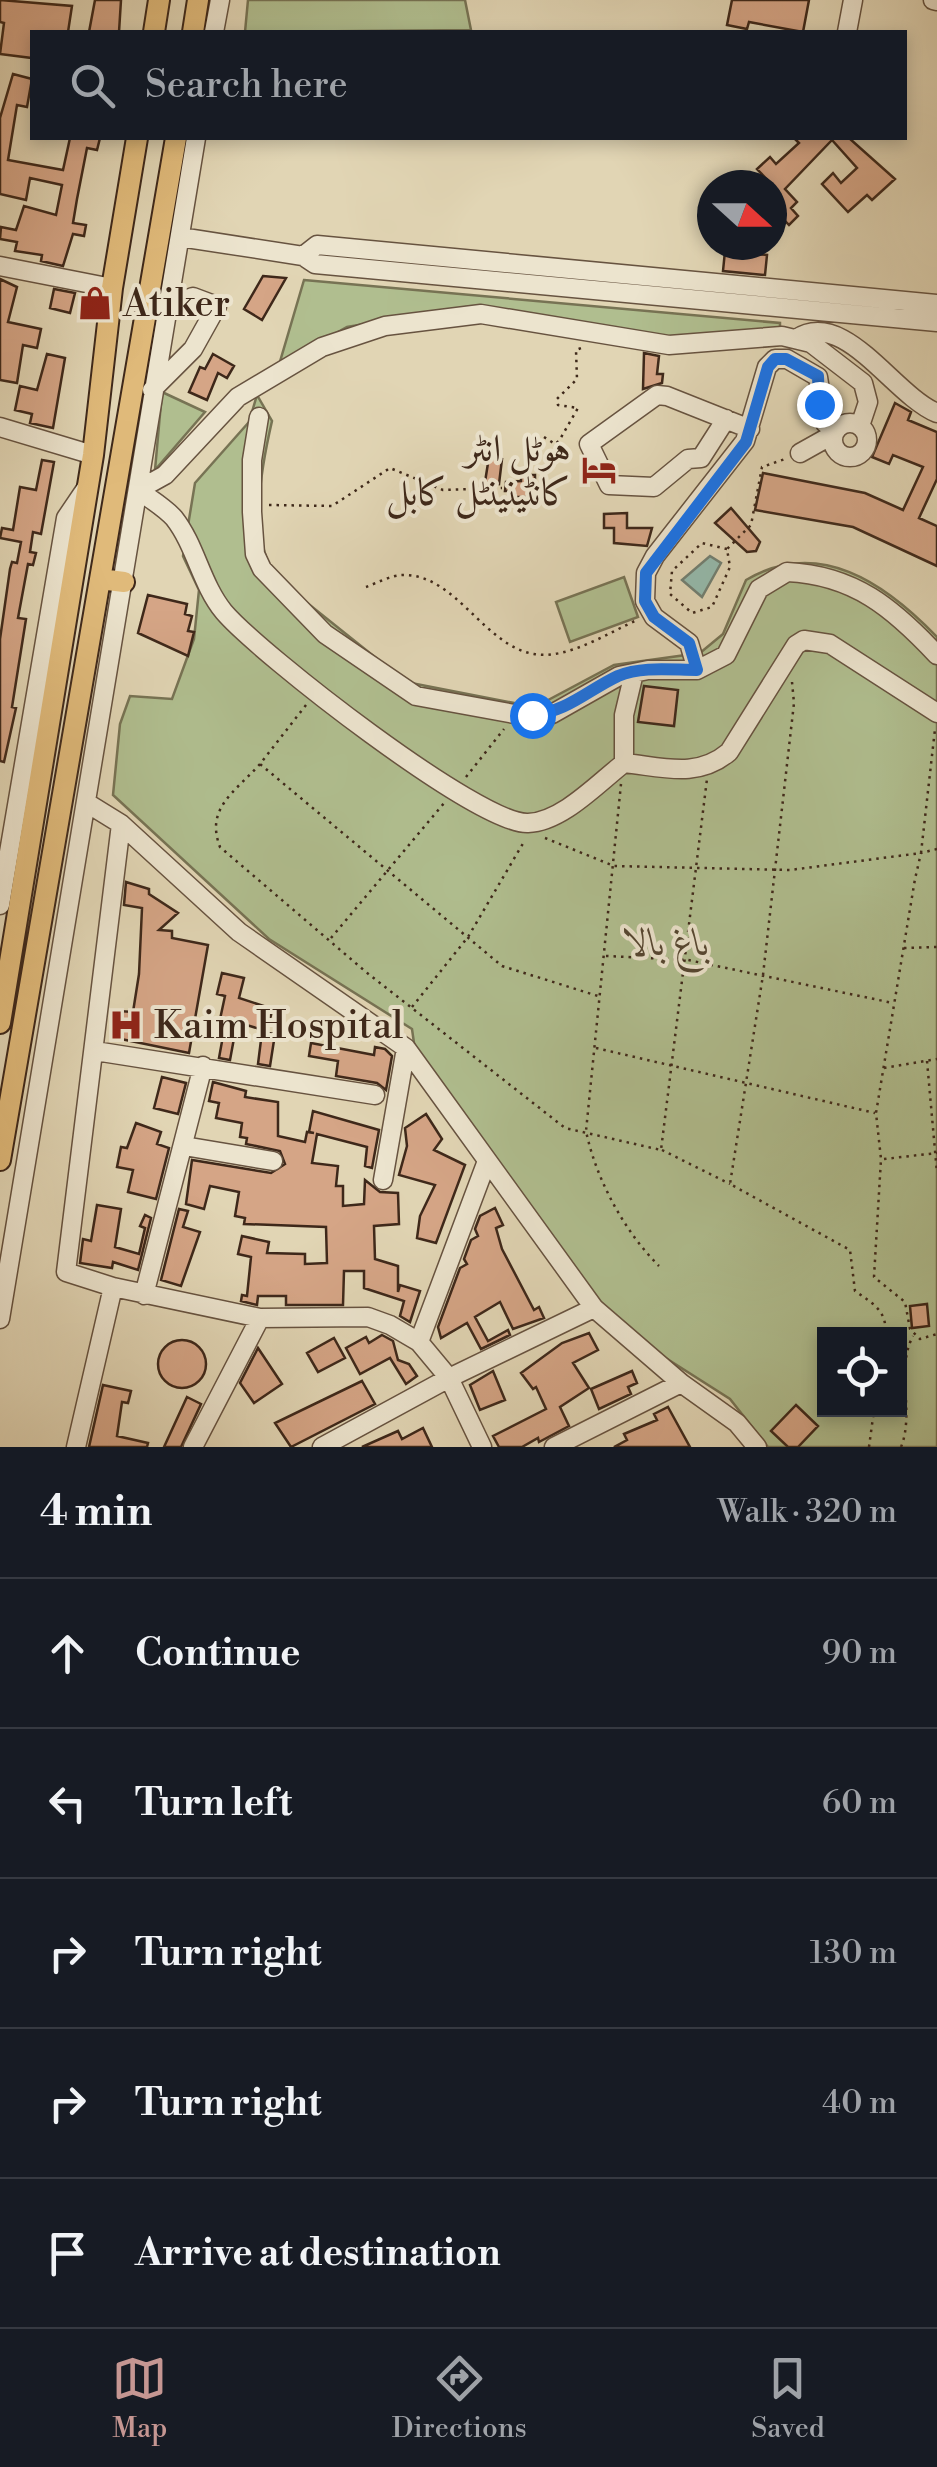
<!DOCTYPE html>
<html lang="en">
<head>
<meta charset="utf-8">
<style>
  body { margin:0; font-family:"Libre Bodoni",Amiri,serif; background:#242831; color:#f1f3f6 }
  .controls { position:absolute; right:30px; bottom:30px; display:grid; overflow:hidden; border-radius:0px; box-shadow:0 5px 15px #0003 }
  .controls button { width:90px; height:90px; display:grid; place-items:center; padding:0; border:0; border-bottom:2px solid #363941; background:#171b24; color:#f1f3f6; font:50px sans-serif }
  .compass { position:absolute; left:697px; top:170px; width:90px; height:90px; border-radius:50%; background:#171b24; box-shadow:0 5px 15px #0003; rotate:111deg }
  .stop { position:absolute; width:30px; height:30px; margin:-22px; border:8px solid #1a73e8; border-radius:50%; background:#fff }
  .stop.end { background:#1a73e8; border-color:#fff; box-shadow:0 2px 10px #0008 }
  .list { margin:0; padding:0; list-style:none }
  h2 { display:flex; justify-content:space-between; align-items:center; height:130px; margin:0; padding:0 40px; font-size:42px }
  h2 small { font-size:32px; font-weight:400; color:#9ea1a6 }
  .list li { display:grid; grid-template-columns:65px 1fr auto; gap:30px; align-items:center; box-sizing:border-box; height:150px; padding:0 40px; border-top:2px solid #363941 }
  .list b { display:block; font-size:38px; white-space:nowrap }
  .list em { font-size:32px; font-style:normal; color:#9ea1a6 }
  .icon { flex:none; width:55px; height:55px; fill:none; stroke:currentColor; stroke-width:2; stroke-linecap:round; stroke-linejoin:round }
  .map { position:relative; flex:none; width:937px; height:1447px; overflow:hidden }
  .search { position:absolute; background:#171b24; box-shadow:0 5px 15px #0003; left:30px; right:30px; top:30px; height:110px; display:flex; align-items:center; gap:25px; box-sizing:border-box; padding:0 35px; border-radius:0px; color:#9ea1a6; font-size:38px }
  .sheet { height:880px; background:#171b24 }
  nav { display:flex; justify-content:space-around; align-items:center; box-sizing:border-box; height:140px; border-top:2px solid #363941; background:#171b24; font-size:28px; color:#9ea1a6 }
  nav a { display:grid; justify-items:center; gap:5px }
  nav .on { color:#c59692 }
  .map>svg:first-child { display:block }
</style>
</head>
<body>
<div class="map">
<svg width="937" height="1447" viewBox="0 0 937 1447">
  <rect width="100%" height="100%" fill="#e1d5b4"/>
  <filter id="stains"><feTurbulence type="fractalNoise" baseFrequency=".002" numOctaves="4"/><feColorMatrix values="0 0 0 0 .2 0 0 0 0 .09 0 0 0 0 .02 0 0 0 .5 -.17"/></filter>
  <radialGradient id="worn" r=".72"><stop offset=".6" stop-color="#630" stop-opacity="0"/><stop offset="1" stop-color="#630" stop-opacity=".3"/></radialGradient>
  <path fill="#b0be8f" stroke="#777354" stroke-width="2.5" fill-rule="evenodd" d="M248,0H465L471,30L245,32Z
    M304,280L780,323V331L697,343L466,307L347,327L279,365Z
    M162,392L205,412L155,470Z
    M257,395L272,421C261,469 248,534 276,578L406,682L535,707L614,665L700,653L723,634L746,580C819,537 885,583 937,637V1447H768L730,1399L639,1341L604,1311L415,1050L412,1029L269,939L113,795L120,724L130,696L172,699L194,639L199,590L183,556L195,483L249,422ZM824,1334H900V1410H824Z
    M624,577L638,617L570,642L556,602Z"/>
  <path fill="#94b9ab" stroke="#727f71" stroke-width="2.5" d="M710,556L721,563L702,597L682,580Z"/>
  <path fill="#d5a586" stroke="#3e281a" stroke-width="2.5" d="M0,0L72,6L68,32H32V58L0,54L4,23L0,22Z
    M95,0H121L119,32H89Z
    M732,0H809L803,32L749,22L747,29L727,25Z
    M13,74L32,79L27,107L17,105L8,160L63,170L70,138H100L97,150L87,148L77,199L73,223L86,225L84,236L73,234L63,266L41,261L42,255L15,251L17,242L0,239L1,227L16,230L24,206L56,215L62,185L30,178L26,200L0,194V118Z
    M794,138H849L895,179L872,200L867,195L848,212L822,184L833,173L841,183L857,168L832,140L785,189L797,202L791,208L798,216L789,225L772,207V196L778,191L757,169L770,157L776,164L799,143Z
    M725,251L767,255L765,275L723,271Z
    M263,276L286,278L262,320L244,309Z
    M0,279L17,287L8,322L41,329L37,348L23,345L17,383L0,380Z
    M54,289L75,293L70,313L50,308Z
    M644,353L659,356L657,374H663L662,383L643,389Z
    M47,354L65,358L53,428L30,423L32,414L15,410L20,386L37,390Z
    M213,354L234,366L227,378L218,373L207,400L189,392L200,367L205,369Z
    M895,403L911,412L908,420L937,432V479L919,518L937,526V566L853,527L755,510L763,473L865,493L903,510L923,467L893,455L889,464L872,457Z
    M489,457L502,459L499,484L485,482Z
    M42,460L54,462L41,534L33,532L30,552L36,553L33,565L28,564L18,618L26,619L12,707L16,708L4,762L0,761V639L10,569L12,562L17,563L21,542L0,538L2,528L13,530L20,487L36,490Z
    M521,475H535V497H514V491H505L506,482L521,481Z
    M731,508L760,542L756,551L747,552L715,523Z
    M627,513V528H652L647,546L614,543V528H604V514Z
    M148,595L187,604L185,614L192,616L188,631L194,632L188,656L138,633Z
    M644,686L678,690L674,726L638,722Z
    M126,882L149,889V894L178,913L159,930L172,931V938L208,945L189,1053L116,1038L119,1011L133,1012L139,974L142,908L124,905Z
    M222,973L244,978L239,998L273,1009L266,1031L237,1022L230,1060L219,1058L225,1025L219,1024L225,996L217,994Z
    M262,1032L275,1034L270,1066L258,1064Z
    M311,1043L374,1055L375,1047L385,1049L392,1056L386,1090L377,1083L336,1076L338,1061L309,1056Z
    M162,1077L186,1083L178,1114L154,1108Z
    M213,1082L246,1091L245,1097L278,1102V1136L305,1142L307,1132L314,1133L309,1132L313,1111L379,1130L372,1168L365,1166L367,1147L317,1134L312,1163L338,1166L336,1186H343V1206L364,1204L365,1180L380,1192L398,1193L399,1224L374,1226L375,1259L398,1266V1292L400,1285L420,1291L410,1322L400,1316L404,1301L364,1288V1271H344L343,1305H286V1296H258L257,1305L241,1301L242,1295L247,1296L251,1257L238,1254L242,1236L269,1242L267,1253L305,1254V1264L327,1263L326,1227L244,1224L245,1218L235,1216L239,1192L210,1186L204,1209L186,1204L192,1160L271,1173L285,1164L280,1151L246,1144L247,1138L240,1137L242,1123L216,1118L219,1103L209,1101Z
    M426,1114L442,1139L434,1150L465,1165L436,1243L417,1238L420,1216L435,1185L399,1175L407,1146L405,1128Z
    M136,1123L161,1132L157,1144L169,1148L156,1199L128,1192L133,1170L117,1167L121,1147L127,1148Z
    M97,1205L121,1209L115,1247L139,1254L145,1228L140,1226L145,1215L151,1218L138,1270L113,1262L112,1268L80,1263L83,1239L91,1241Z
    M495,1208L503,1225L496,1228L502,1249L534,1310L539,1307L544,1318L513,1329L500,1302L475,1317L488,1341L508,1330L510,1335L481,1349L467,1323L441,1338L438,1327L460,1268L467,1264L464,1259L471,1240L478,1236L475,1229L480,1216Z
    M179,1209L188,1211L183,1227L200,1232L181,1286L161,1280Z
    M927,1304L929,1326L912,1328L910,1306Z
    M589,1333L598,1350L573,1363L589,1388L560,1407L569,1426L539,1442L538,1438L522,1447H499L493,1436L546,1409L536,1387L533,1389L521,1373L562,1343Z
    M382,1335L393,1341L398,1360L409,1364L417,1376L406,1384L390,1358L360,1374L346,1348L366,1337L369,1343Z
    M334,1338L345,1358L318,1372L307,1353Z
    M158 1364a24 24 0 1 1 48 0a24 24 0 1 1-48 0Z
    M258,1348L282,1384L254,1403L240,1383Z
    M493,1371L505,1400L480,1410L470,1385Z
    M632,1371L637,1383L628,1387L631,1394L599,1409L591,1389Z
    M362,1381L375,1404L291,1447L275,1423Z
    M103,1385L131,1391L128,1403L122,1402L117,1436L148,1443L147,1447H89Z
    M187,1397L201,1404L181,1447H164Z
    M796,1405L818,1426L798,1447H788L771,1431Z
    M668,1407L690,1447H614L627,1440L624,1434L657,1420L654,1414Z
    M423,1428L432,1447H362L398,1431L402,1439Z"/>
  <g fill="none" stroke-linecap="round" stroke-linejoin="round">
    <g stroke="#675340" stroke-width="21">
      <path id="minor" d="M933,0L937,1
        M214,32L220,0
        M847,32L853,0
        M180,237L303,256L315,264L937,322
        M303,256L317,245L937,304
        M0,266L112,288
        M796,339C844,307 893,395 937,413
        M152,390L193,349L217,306L193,297L167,307
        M259,417L252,460V512L255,554L262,569L325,634L416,696L520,715L552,714L619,676L648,670H697L726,655L759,589L787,572C854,575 893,608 937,655
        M726,419L701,458L688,459L654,487L609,485L589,444L657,395L667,396L750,429
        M833 440a17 17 0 1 1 34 0a17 17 0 1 1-34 0Z
        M0,427L93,455
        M800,453L834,434
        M697,670L689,643L654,617L645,601L646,573L655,556L745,441L767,367L775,359H787L818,377L825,423L836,429
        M634,673L624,715V763C663,767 697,779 729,752L796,645L804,640L830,644L937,713
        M624,763C598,783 562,822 528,823C479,825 260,654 224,612C201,584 196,546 174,518C164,507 150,499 138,490L165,475L238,397L322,347L385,326L481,314L669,345L782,336L811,343L863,383L868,402L860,426
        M87,803L121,824L239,932L406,1048L594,1308L681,1383L737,1423L757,1447
        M121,824L66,1272L113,1287L260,1318L368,1317L390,1325L419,1342L449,1378L482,1447
        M0,905L66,518L87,487
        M95,1051L375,1095
        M184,1146L273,1161
        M383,1180L406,1048
        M144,1295L203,1066
        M0,1319L196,138
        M419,1342L487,1161
        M76,1447L113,1287
        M193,1447L260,1318
        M322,1447L449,1378L594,1308
        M554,1447L681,1383"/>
    </g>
    <g stroke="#3e281a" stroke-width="24">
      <path id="major" d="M154,32L159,0
        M193,32L198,0
        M100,579L124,582
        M0,1023L93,455L112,288L137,138
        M0,1160L176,138"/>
    </g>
    <path stroke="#3e281a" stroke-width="2.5" stroke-dasharray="2.5 5" stroke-linecap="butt" d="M544,437L555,444L559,441L578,408L558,405L557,399L577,379L576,350L584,347
      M269,505L332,506L390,468L443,490L502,488
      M727,549L702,543L672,571L670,594L692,613L712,607L730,567L727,549L751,525L762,467L785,459
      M366,587C377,583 391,575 403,575C456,574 484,646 534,654C567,660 608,633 637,620
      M792,682L794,703L763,975L730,1184L850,1250L855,1291C872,1303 888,1311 885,1334
      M306,705L260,764L502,966L598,996
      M260,764C235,792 205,808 220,847L366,972L565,1128L661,1150L707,779
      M466,777L504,729
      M621,784L586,1131C596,1179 624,1231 659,1266
      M545,838L614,866L790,870L921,853L935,729
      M937,849L921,853L915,879L876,1113L881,1159L874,1277L905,1302L910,1329L920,1339L937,1334
      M331,938L445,802
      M904,948L937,947
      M606,956L688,960L893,1003
      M412,1007L468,937L525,840
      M596,1048L875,1113
      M927,1061L937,1173
      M884,1068L937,1059
      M662,1150L730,1184
      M884,1159L937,1153
      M869,1447L874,1410
      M901,1447C915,1412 895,1370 913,1336"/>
    <use href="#minor" stroke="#ece4ce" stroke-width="18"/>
    <use href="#major" stroke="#e0ba7a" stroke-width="20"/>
  </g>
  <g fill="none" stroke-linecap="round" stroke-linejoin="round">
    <path stroke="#1a73e8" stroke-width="12" d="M532,715C567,712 588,690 618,676C642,666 672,670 697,670L689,643L654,617L645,601L646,573L746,442L768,367L775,359H786L818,376L819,404"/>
  </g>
  <defs>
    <g id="shop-bare" transform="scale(2.7)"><path d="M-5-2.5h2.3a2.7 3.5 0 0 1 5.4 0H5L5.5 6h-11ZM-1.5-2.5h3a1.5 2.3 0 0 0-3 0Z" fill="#8f2418" stroke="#ece4ce" stroke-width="2.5" paint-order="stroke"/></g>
    <g id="hotel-bare" transform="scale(2.7)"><path d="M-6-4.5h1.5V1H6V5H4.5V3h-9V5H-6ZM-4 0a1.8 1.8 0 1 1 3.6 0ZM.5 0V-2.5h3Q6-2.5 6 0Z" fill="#8f2418" stroke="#ece4ce" stroke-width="2.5" paint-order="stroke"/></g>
    <g id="hospital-bare" transform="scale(2.7)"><path d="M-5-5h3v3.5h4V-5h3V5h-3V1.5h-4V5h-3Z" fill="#8f2418" stroke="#ece4ce" stroke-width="2.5" paint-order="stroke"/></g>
  </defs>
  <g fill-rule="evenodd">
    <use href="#shop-bare" x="95" y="303"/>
    <use href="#hotel-bare" x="599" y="470"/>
    <use href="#hospital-bare" x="126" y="1025"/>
  </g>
  <g text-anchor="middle" stroke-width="8" stroke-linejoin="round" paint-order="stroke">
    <g font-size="38" fill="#3e281a" stroke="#ece4ce" text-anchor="start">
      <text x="123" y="316">Atiker</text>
      <text x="571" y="461" text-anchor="end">ہوٹل انٹر<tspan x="571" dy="44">کانٹینینٹل کابل</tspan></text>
      <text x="154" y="1038">Kaim Hospital</text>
    </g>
    <g font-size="38" font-style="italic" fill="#554631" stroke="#ece4ce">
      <text x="668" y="955">باغ بالا</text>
    </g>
  </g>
  <rect width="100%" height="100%" filter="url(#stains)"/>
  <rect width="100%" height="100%" fill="url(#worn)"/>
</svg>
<div class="controls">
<button><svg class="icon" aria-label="locate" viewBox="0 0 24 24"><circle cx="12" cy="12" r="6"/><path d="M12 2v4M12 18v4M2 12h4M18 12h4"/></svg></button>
</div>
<svg class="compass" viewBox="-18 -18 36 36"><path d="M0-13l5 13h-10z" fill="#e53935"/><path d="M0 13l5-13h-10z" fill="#9ea1a6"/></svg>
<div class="stop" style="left:532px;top:715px"></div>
<div class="stop end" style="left:819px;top:404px"></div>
<div class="search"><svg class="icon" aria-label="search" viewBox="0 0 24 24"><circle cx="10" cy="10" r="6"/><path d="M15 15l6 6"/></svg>Search here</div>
</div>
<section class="sheet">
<h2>4 min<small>Walk · 320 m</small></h2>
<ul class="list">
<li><svg class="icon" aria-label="ahead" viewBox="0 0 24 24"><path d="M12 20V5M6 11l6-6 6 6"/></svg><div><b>Continue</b></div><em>90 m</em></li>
<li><svg class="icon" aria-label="left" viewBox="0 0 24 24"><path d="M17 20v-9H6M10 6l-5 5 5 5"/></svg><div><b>Turn left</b></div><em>60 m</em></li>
<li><svg class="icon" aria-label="right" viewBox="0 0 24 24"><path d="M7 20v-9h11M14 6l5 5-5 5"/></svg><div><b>Turn right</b></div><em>130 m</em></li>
<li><svg class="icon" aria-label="right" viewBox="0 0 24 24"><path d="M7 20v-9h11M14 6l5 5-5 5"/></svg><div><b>Turn right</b></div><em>40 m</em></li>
<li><svg class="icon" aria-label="arrive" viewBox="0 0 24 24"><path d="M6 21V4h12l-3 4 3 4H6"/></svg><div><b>Arrive at destination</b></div></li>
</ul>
</section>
<nav>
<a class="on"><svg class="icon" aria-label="map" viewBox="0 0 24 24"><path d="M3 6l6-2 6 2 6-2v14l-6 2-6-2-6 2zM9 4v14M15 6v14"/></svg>Map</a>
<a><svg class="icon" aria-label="directions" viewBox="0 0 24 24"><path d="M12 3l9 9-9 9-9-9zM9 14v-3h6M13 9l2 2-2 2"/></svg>Directions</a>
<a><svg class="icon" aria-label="saved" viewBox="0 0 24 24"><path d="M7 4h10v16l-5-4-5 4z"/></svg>Saved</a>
</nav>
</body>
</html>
